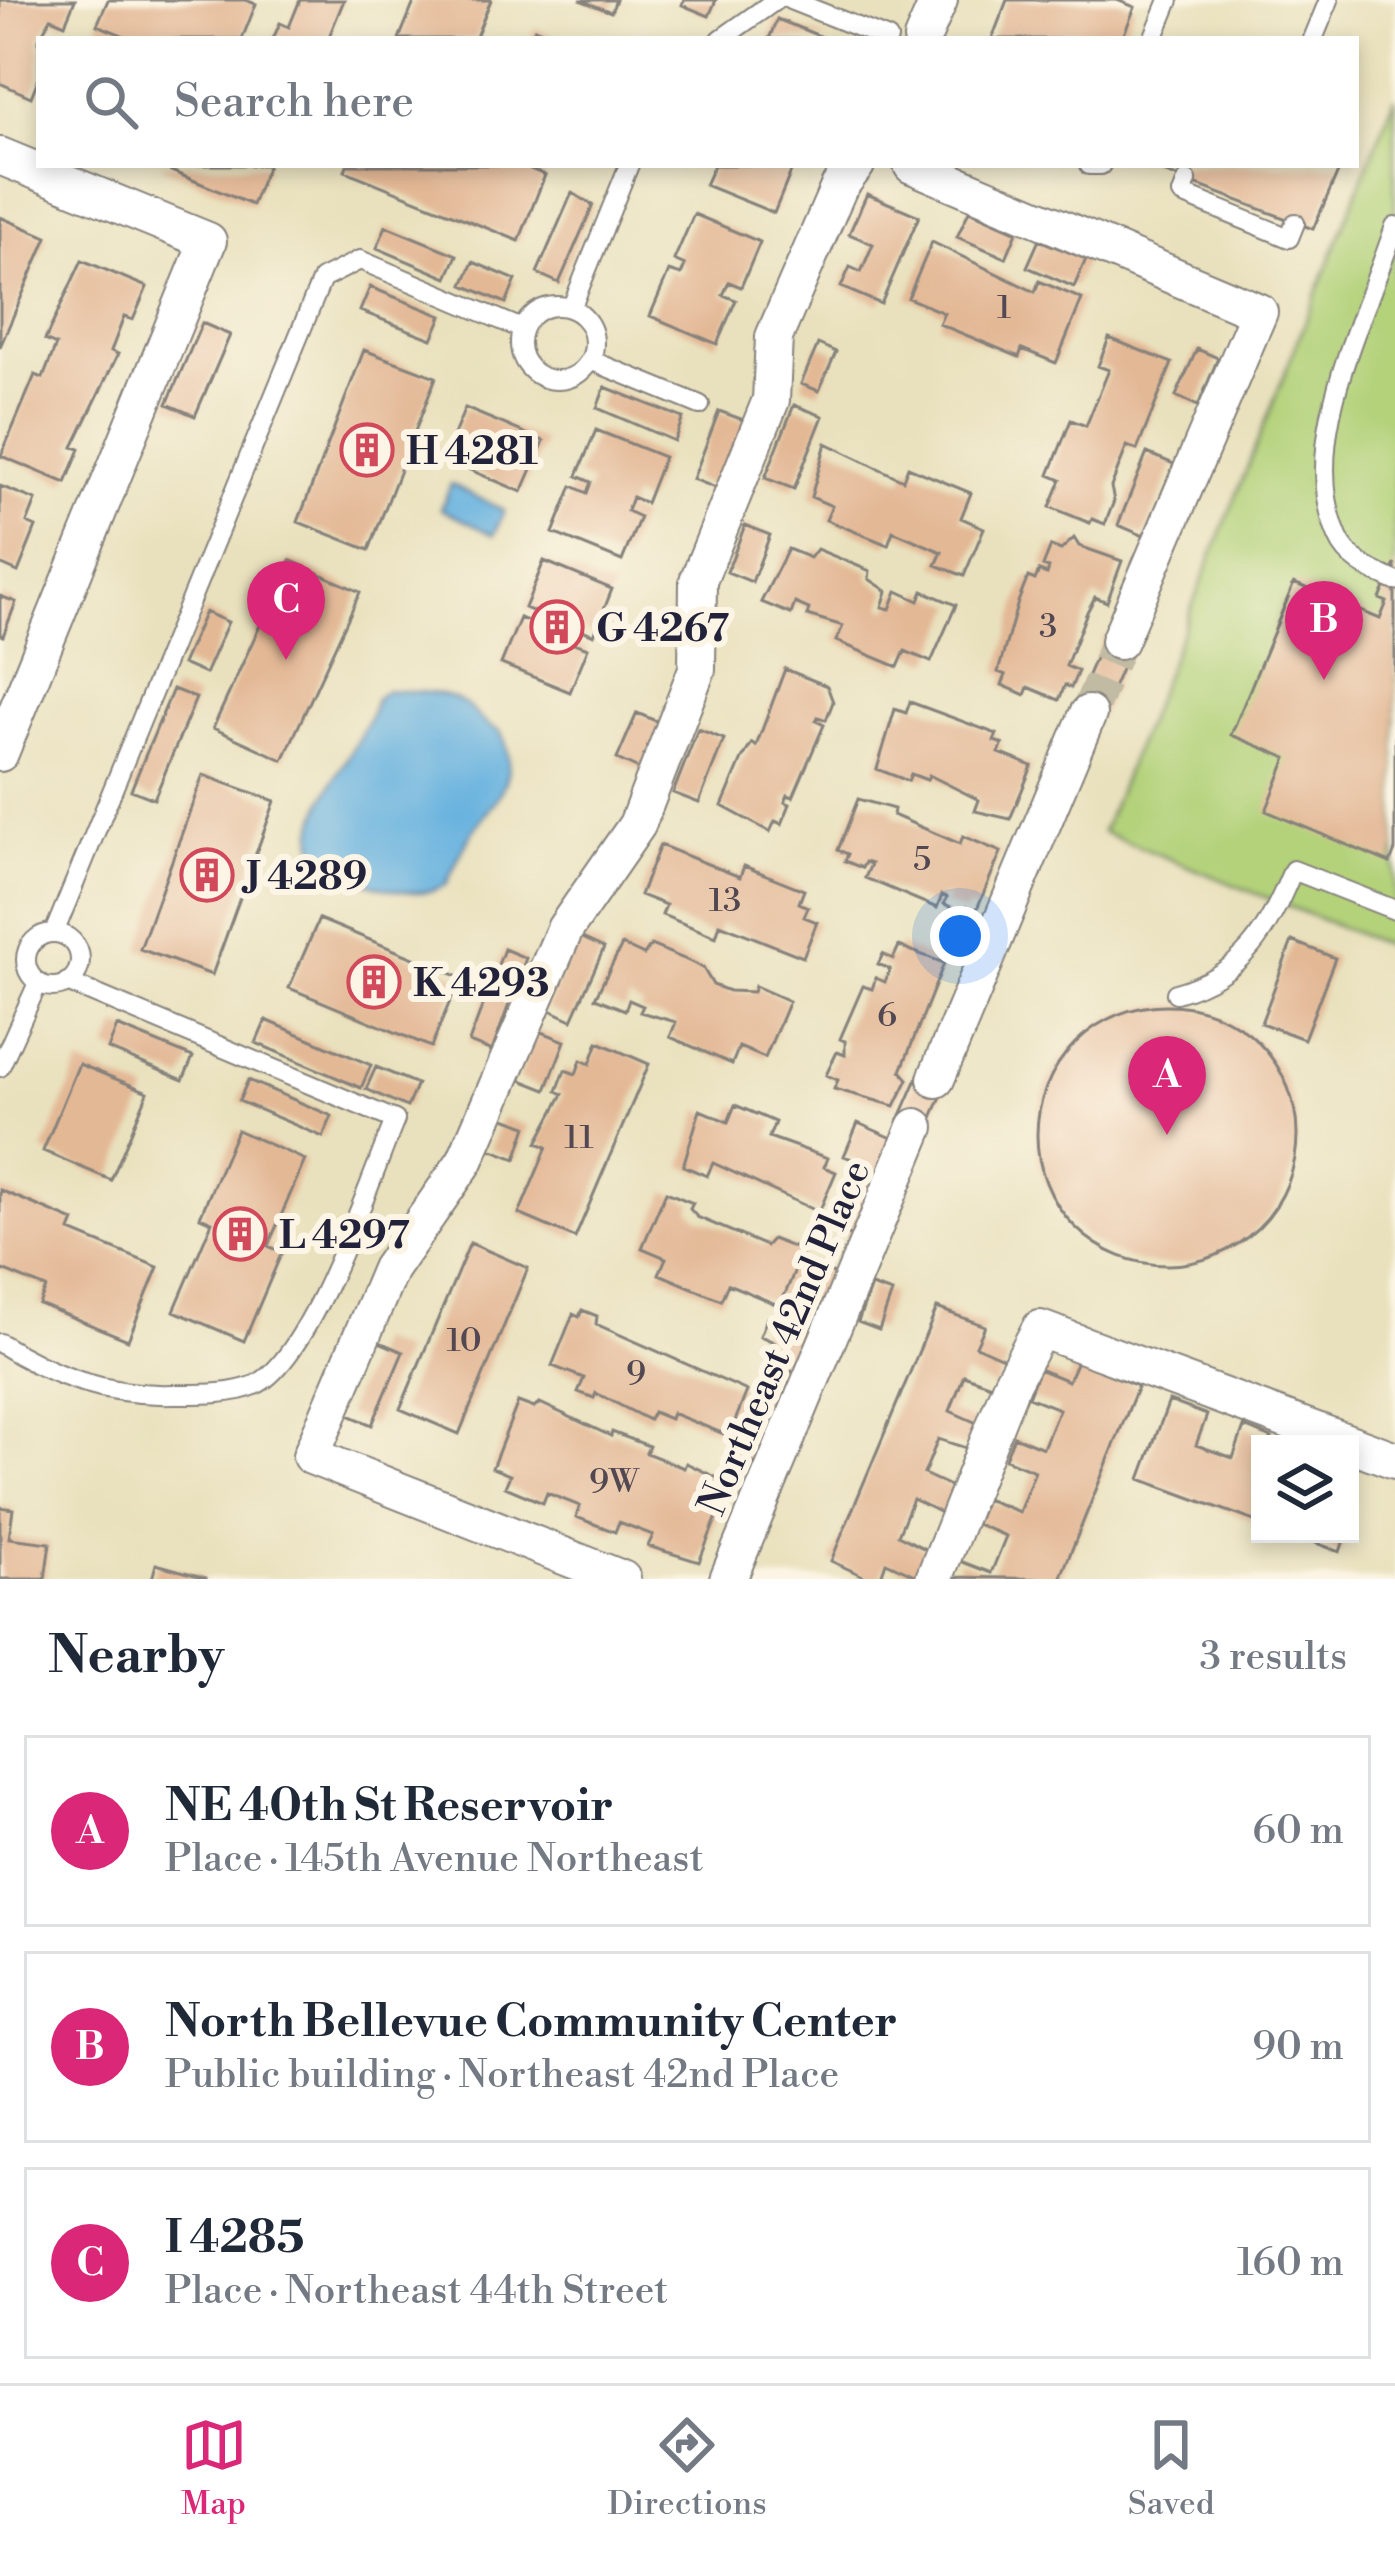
<!DOCTYPE html>
<html lang="en">
<head>
<meta charset="utf-8">
<style>
  body { margin:0; font-family:"Libre Bodoni",serif; background:#f2f2f3; color:#1f2937 }
  .controls { position:absolute; right:36px; bottom:36px; display:grid; overflow:hidden; border-radius:0px; box-shadow:0 6px 18px #0003 }
  .controls button { width:108px; height:108px; display:grid; place-items:center; padding:0; border:0; border-bottom:3px solid #e0e1e3; background:#fff; color:#1f2937; font:60px sans-serif }
  .you { position:absolute; left:960px; top:936px; width:42px; height:42px; margin:-30px; border:9px solid #fff; border-radius:50%; background:#1a73e8; box-shadow:0 0 0 18px #1a73e833 }
  .badge { display:grid; place-items:center; width:78px; height:78px; border-radius:50%; background:#db2777; color:#fff; font-size:39px; font-weight:700 }
  .pin { position:absolute; translate:-50% -99px; filter:drop-shadow(0 3px 6px #0008) }
  .pin::after { content:''; position:absolute; top:63px; width:42px; height:36px; background:inherit; clip-path:polygon(0 0,100% 0,50% 100%) }
  .list { margin:0; padding:0; list-style:none }
  h2 { display:flex; justify-content:space-between; align-items:center; height:156px; margin:0; padding:0 48px; font-size:51px }
  h2 small { font-size:39px; font-weight:400; color:#747a83 }
  .list li { display:grid; grid-template-columns:78px 1fr auto; gap:36px; align-items:center; box-sizing:border-box; height:192px; margin:0 24px 24px; padding:0 24px; border:3px solid #e0e1e3; border-radius:0px }
  .list b { display:block; font-size:45px; white-space:nowrap }
  .list p { margin:0; font-size:39px; white-space:nowrap; color:#747a83 }
  .list em { font-size:39px; font-style:normal; color:#747a83 }
  .icon { flex:none; width:66px; height:66px; fill:none; stroke:currentColor; stroke-width:2; stroke-linecap:round; stroke-linejoin:round }
  .map { position:relative; flex:none; width:1395px; height:1579px; overflow:hidden }
  .search { position:absolute; background:#fff; box-shadow:0 6px 18px #0003; left:36px; right:36px; top:36px; height:132px; display:flex; align-items:center; gap:30px; box-sizing:border-box; padding:0 42px; border-radius:0px; color:#747a83; font-size:45px }
  .sheet { height:804px; background:#fff }
  nav { display:flex; justify-content:space-around; align-items:center; box-sizing:border-box; height:168px; border-top:3px solid #e0e1e3; background:#fff; font-size:33px; color:#747a83 }
  nav a { display:grid; justify-items:center; gap:6px }
  nav .on { color:#db2777 }
  .map>svg:first-child { display:block }
</style>
</head>
<body>
<div class="map">
<svg width="1395" height="1579" viewBox="0 0 1395 1579">
  <rect width="100%" height="100%" fill="#fcf5e5"/>
  <filter id="ink" filterUnits="userSpaceOnUse"><feTurbulence type="fractalNoise" baseFrequency=".00833" numOctaves="2"/><feDisplacementMap in="SourceGraphic" scale="24" xChannelSelector="R" yChannelSelector="G"/><feConvolveMatrix kernelMatrix="1 2 1 2 8 2 1 2 1" color-interpolation-filters="sRGB"/></filter>
  <filter id="wash" filterUnits="userSpaceOnUse"><feTurbulence type="fractalNoise" baseFrequency=".004" numOctaves="4" result="noise"/><feDisplacementMap in="SourceGraphic" scale="48" xChannelSelector="R" yChannelSelector="G"/><feGaussianBlur stdDeviation="2.7" result="paint"/><feColorMatrix in="noise" values="0 0 0 0 0 0 0 0 0 0 0 0 0 0 0 0 0 1.4 0 .05"/><feComposite in="paint" operator="in"/></filter>
  <g filter="url(#wash)">
    <rect width="100%" height="100%" fill="#e9e1bd"/>
    <path fill="#b3d27a" stroke="#6a7a5a" stroke-width="3" d="M1395,97V949L1102,832Z"/>
    <path fill="#67b2df" stroke="#446a8d" stroke-width="3" d="M451,484L504,511L494,535L441,509Z
      M386,690C412,693 436,689 461,702C476,710 483,727 499,730C522,767 500,796 478,824C464,841 456,865 446,884C418,907 329,877 314,845C308,800 366,743 376,698Z"/>
    <g id="blocks">
      <path fill="#e3b895" d="M0,0H75L65,24L51,18L39,39V77L31,97L0,83Z
        M108,0H245L256,4L242,39H132L97,25Z
        M300,0H344L328,39H273L280,23L289,27Z
        M415,0H491L475,39H399Z
        M580,0H616L611,12Z
        M684,0H716L709,16L682,5Z
        M1007,0H1117L1135,7L1122,39H992Z
        M777,19L827,39H769Z
        M535,28L560,39H530Z
        M157,165H268L252,205Z
        M347,165H521L545,175L519,241L345,171Z
        M714,165H782L792,169L774,213L705,185Z
        M1166,165H1341L1313,229L1163,172Z
        M572,193L593,205L559,283L537,273Z
        M867,194L919,216L881,304L841,287L850,267L861,272L873,244L849,234Z
        M969,211L1017,232L1006,258L957,237Z
        M694,214L760,242L741,287L729,282L723,295L736,300L717,344L650,316L669,271L681,275L685,265L674,260Z
        M0,217L47,237L0,347Z
        M386,226L457,255L447,278L377,248Z
        M1039,240L1086,259L1074,287L1027,267Z
        M932,242L1035,292L1039,281L1082,299L1056,363L1022,349L1019,357L939,324L944,313L908,298Z
        M82,260L147,287L133,320L124,317L111,351L118,354L73,447L80,449L66,483L1,456L35,375L43,378L56,345L45,340Z
        M473,262L516,280L506,303L463,285Z
        M370,287L442,316L432,339L360,311Z
        M202,323L230,335L195,416L167,404Z
        M1109,338L1172,363L1137,450L1127,446L1111,487L1114,501L1105,524L1092,519L1090,523L1050,507L1061,480L1049,475L1071,420L1086,426L1109,370L1098,366Z
        M818,344L836,352L819,391L801,384Z
        M1197,349L1218,358L1198,406L1176,396Z
        M364,350L436,377L369,550L298,522Z
        M605,387L683,418L674,441L597,408Z
        M794,405L823,416L794,489L765,478Z
        M465,408L544,441L522,492L444,459Z
        M719,411L749,422L723,491L693,479Z
        M596,430L664,457L646,503L632,497L627,511L640,517L622,561L553,533L572,486L587,493L591,482L577,476Z
        M826,443L903,480L908,467L971,493L961,518L984,528L964,576L936,565L942,552L893,531L888,545L826,520L832,506L811,497Z
        M1147,453L1174,464L1144,536L1118,525Z
        M0,486L36,500L27,523L36,527L18,572L0,564Z
        M745,525L770,535L752,582L727,572Z
        M1074,538L1079,546L1122,561L1107,602L1095,597L1087,612L1066,666L1078,671L1071,688L1065,685L1059,700L1028,687L1025,695L1002,685L1006,675L998,672L1018,602L1028,577L1035,580L1039,571L1047,574L1049,568L1043,566L1051,546L1061,550Z
        M788,549L810,558L817,549L870,571L869,579L887,591L882,607L890,609L897,591L919,601L923,591L956,605L931,662L905,651L898,667L836,641L843,626L807,615L809,609L795,603L791,614L761,602Z
        M290,560L360,592L283,760L213,728Z
        M544,561L612,589L594,635L580,629L574,643L588,648L570,692L501,664L520,618L535,624L539,614L525,608Z
        M1395,564V850L1390,863L1266,811L1287,758L1231,735L1294,583L1380,619L1387,602L1380,599Z
        M0,596L16,602L3,636L0,635Z
        M205,612L228,622L205,674L182,664Z
        M1105,635L1131,646L1100,718L1074,708Z
        M785,669L827,686L833,702L826,720L818,717L816,721L824,725L793,797L788,795L785,802L790,804L782,824L775,821L770,832L722,806L742,759L752,743L756,746Z
        M173,689L196,698L154,799L131,790Z
        M910,702L997,734L994,741L1003,744L999,753L1032,766L1010,819L975,811L979,800L929,775L927,780L911,774L908,781L877,769L895,709L906,713Z
        M637,713L663,724L643,771L617,759Z
        M698,729L724,739L699,803L673,793Z
        M203,775L275,801L212,975L140,949Z
        M858,799L894,809L893,815L960,844L963,836L1001,852L976,911L967,907L965,913L944,904L947,897L942,895L937,908L865,878L871,864L865,862L862,868L845,861L848,854L838,850Z
        M660,845L740,877L744,866L804,890L799,903L808,907L804,917L817,922L803,957L720,924L716,937L662,915L666,905L640,895Z
        M319,919L460,977L431,1047L289,988Z
        M578,936L604,948L572,1020L546,1008Z
        M1292,941L1335,958L1304,1039L1261,1023Z
        M622,945L644,955L651,945L682,958L703,968L713,985L729,991L753,992L755,986L789,1001L765,1058L739,1047L732,1064L670,1037L676,1022L640,1012L643,1006L629,1000L625,1010L595,998Z
        M899,946L944,963L901,1071L908,1079L895,1106L834,1089L838,1080L826,1075L837,1052L845,1055V1041L840,1039L863,986L872,989L876,978L885,982L890,969L878,964L883,954L893,959Z
        M504,949L526,958L492,1051L469,1042Z
        M1037 1135a130 130 0 1 1 260 0a130 130 0 1 1-260 0Z
        M266,1020L371,1065L361,1088L256,1043Z
        M117,1026L193,1057L183,1080L108,1049Z
        M537,1030L565,1041L546,1090L518,1079Z
        M598,1042L649,1064L575,1238L519,1214L547,1147L537,1143L563,1094L557,1091L565,1070L576,1074L581,1060L590,1064Z
        M79,1064L148,1092L111,1180L43,1151Z
        M376,1067L417,1084L407,1107L366,1089Z
        M920,1072L947,1083L926,1131L899,1120Z
        M248,1080L332,1116L323,1137L239,1101Z
        M735,1105L775,1122L769,1137L828,1158L824,1167L836,1172L819,1212L713,1163L707,1176L683,1166L700,1110L728,1122Z
        M502,1117L527,1126L516,1159L490,1149Z
        M858,1123L899,1141L857,1239L829,1227L857,1161L844,1156Z
        M237,1130L305,1160L268,1246L282,1252L244,1341L174,1311L212,1222L200,1217Z
        M0,1190L74,1221L70,1231L158,1267L128,1340L39,1304L46,1288L0,1269Z
        M666,1192L693,1203L690,1209L697,1217L766,1246L772,1239L803,1251L780,1306L728,1284L721,1300L659,1274L666,1258L642,1248Z
        M470,1243L528,1268L459,1434L400,1409Z
        M813,1265L841,1277L800,1375L766,1361L774,1342L760,1336L767,1318L788,1327Z
        M871,1286L892,1293L879,1330L858,1322Z
        M937,1308L985,1326L976,1346L1007,1360L996,1387L964,1375L950,1411L979,1424L969,1449L938,1439L924,1474L954,1488L943,1514L913,1499L898,1535L927,1550L919,1577L886,1562L880,1579H870L831,1561Z
        M582,1310L597,1316L596,1324L747,1391L729,1436L672,1413L670,1419L653,1412L649,1420L596,1393L594,1398L578,1392L584,1378L552,1366L573,1314L579,1317Z
        M377,1341L403,1352L372,1425L346,1414Z
        M1077,1361L1138,1386L1060,1579L954,1577L960,1561L991,1573L1006,1536L976,1524L986,1499L1019,1512L1035,1471L1005,1459L1014,1436L1043,1448L1059,1409L1028,1397L1039,1369L1068,1381Z
        M764,1384L788,1395L758,1465L733,1455Z
        M1169,1401L1207,1415L1196,1445L1233,1458L1244,1427L1272,1438L1269,1444H1260V1523L1140,1479Z
        M518,1402L534,1408L540,1403L611,1436L612,1432L649,1446L646,1453L684,1468L686,1463L730,1484L699,1562L648,1546L653,1535L619,1522L615,1532L576,1517L580,1506L547,1493L543,1503L505,1487L510,1475L492,1468Z
        M0,1507L13,1509L9,1538L50,1543L45,1579H0Z
        M1292,1534H1346L1340,1552Z
        M156,1564L206,1578V1579H152Z"/>
    </g>
  </g>
  <g filter="url(#ink)">
    <use href="#blocks" fill-opacity="0" stroke="#86827c" stroke-width="3"/>
    <g fill="none" stroke-linecap="round" stroke-linejoin="round">
      <path stroke="#c1bba3" stroke-width="36" stroke-dasharray="36 18" stroke-linecap="butt" d="M1088,714L1119,641"/>
      <g stroke="#86827c" stroke-width="22">
        <path id="service" d="M790,0L888,39
          M721,39L776,0
          M1153,39L1169,0
          M1313,39L1329,0
          M1089,165H1101
          M1187,181L1182,194L1289,238L1295,223
          M1395,226C1366,317 1296,440 1338,537C1348,561 1373,571 1395,581
          M520 343a37 37 0 1 1 74 0a37 37 0 1 1-74 0Z
          M571,309L629,165
          M590,360L700,405
          M54,933L322,279L360,260L522,329
          M26 960a27 27 0 1 1 54 0a27 27 0 1 1-54 0Z
          M1176,993C1244,974 1267,932 1293,870L1395,910
          M0,1067L38,983
          M0,1343C52,1377 110,1396 173,1394C198,1394 232,1395 255,1385C311,1360 370,1179 395,1120L67,982"/>
      </g>
      <g stroke="#86827c" stroke-width="40">
        <path id="minor" d="M922,39L939,0
          M0,156L208,241L0,753
          M912,165L1259,312L1119,641
          M936,1079L1088,714
          M622,1579L311,1456L390,1269L465,1161L565,929L637,825L697,669L698,581L771,400L774,337L839,187L856,165
          M728,1579L916,1127
          M934,1579L1012,1382L1040,1329L1395,1460"/>
      </g>
      <use href="#service" stroke="#fff" stroke-width="18"/>
      <use href="#minor" stroke="#fff" stroke-width="36"/>
    </g>
  </g>
  <defs>
    <g id="building-ring" transform="scale(2.7)"><circle r="9.5" fill="#fcf5e5" stroke="#d1495b" stroke-width="1.5"/><path d="M-4-6H4V6H1V3H-1V6H-4ZM-2.5-4.3h1.7v1.8h-1.7ZM.8-4.3h1.7v1.8H.8ZM-2.5-1h1.7V.8h-1.7ZM.8-1h1.7V.8H.8Z" fill="#d1495b"/></g>
  </defs>
  <g fill-rule="evenodd">
    <use href="#building-ring" x="367" y="450"/>
    <use href="#building-ring" x="557" y="627"/>
    <use href="#building-ring" x="207" y="875"/>
    <use href="#building-ring" x="374" y="982"/>
    <use href="#building-ring" x="240" y="1234"/>
  </g>
  <g text-anchor="middle" stroke-width="12" stroke-linejoin="round" paint-order="stroke">
    <g font-size="33" fill="#524852">
      <text x="1004" y="318">1</text>
      <text x="1048" y="637">3</text>
      <text x="922" y="870">5</text>
      <text x="725" y="911">13</text>
      <text x="887" y="1026">6</text>
      <text x="579" y="1148">11</text>
      <text x="464" y="1351">10</text>
      <text x="636" y="1384">9</text>
      <text x="614" y="1492">9W</text>
    </g>
    <g font-size="39" font-weight="bold" fill="#22223b" stroke="#fcf5e5" text-anchor="start">
      <text x="406" y="464">H 4281</text>
      <text x="596" y="641">G 4267</text>
      <text x="246" y="889">J 4289</text>
      <text x="413" y="996">K 4293</text>
      <text x="279" y="1248">L 4297</text>
    </g>
    <g font-size="39" fill="#22223b" stroke="#fcf5e5">
      <text transform="translate(783 1337) rotate(-67)" y="14">Northeast 42nd Place</text>
    </g>
  </g>
</svg>
<div class="controls">
<button><svg class="icon" aria-label="layers" viewBox="0 0 24 24"><path d="M12 4l9 5-9 5-9-5zM3 14l9 5 9-5"/></svg></button>
</div>
<div class="you"></div>
<div class="pin badge" style="left:1167px;top:1135px">A</div>
<div class="pin badge" style="left:1324px;top:680px">B</div>
<div class="pin badge" style="left:286px;top:660px">C</div>
<div class="search"><svg class="icon" aria-label="search" viewBox="0 0 24 24"><circle cx="10" cy="10" r="6"/><path d="M15 15l6 6"/></svg>Search here</div>
</div>
<section class="sheet">
<h2>Nearby<small>3 results</small></h2>
<ul class="list">
<li><span class="badge">A</span><div><b>NE 40th St Reservoir</b><p>Place · 145th Avenue Northeast</p></div><em>60 m</em></li>
<li><span class="badge">B</span><div><b>North Bellevue Community Center</b><p>Public building · Northeast 42nd Place</p></div><em>90 m</em></li>
<li><span class="badge">C</span><div><b>I 4285</b><p>Place · Northeast 44th Street</p></div><em>160 m</em></li>
</ul>
</section>
<nav>
<a class="on"><svg class="icon" aria-label="map" viewBox="0 0 24 24"><path d="M3 6l6-2 6 2 6-2v14l-6 2-6-2-6 2zM9 4v14M15 6v14"/></svg>Map</a>
<a><svg class="icon" aria-label="directions" viewBox="0 0 24 24"><path d="M12 3l9 9-9 9-9-9zM9 14v-3h6M13 9l2 2-2 2"/></svg>Directions</a>
<a><svg class="icon" aria-label="saved" viewBox="0 0 24 24"><path d="M7 4h10v16l-5-4-5 4z"/></svg>Saved</a>
</nav>
</body>
</html>
